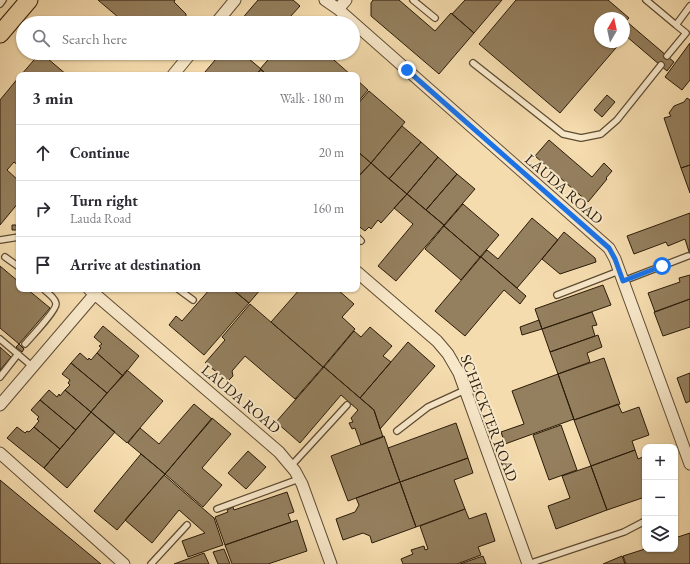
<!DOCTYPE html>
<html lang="en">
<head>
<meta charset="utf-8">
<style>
  body { margin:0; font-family:"EB Garamond",serif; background:#f2f2f3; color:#2b2b33 }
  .controls { position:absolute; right:12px; bottom:12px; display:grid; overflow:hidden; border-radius:8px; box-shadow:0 1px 3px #0004 }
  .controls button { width:36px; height:36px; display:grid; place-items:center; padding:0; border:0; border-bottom:1px solid #e1e1e2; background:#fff; color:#2b2b33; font:20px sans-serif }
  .compass { position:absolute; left:594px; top:12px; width:36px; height:36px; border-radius:50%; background:#fff; box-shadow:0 1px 3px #0004; rotate:9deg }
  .stop { position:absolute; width:12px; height:12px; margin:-9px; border:3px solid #1a73e8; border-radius:50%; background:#fff }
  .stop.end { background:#1a73e8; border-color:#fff; box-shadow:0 1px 4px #0008 }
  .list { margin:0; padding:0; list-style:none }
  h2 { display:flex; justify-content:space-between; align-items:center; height:52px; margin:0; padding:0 16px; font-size:17px }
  h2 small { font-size:13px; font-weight:400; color:#7c7c81 }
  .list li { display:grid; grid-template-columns:26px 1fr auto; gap:12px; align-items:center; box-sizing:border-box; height:56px; padding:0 16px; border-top:1px solid #e1e1e2 }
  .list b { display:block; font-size:15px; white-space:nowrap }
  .list p { margin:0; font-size:13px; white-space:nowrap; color:#7c7c81 }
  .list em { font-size:13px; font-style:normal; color:#7c7c81 }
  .icon { flex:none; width:22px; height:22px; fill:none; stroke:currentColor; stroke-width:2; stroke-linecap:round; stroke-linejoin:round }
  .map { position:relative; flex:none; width:690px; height:564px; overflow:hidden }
  .search { position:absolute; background:#fff; box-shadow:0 1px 3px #0004; left:16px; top:16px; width:344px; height:44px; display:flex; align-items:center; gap:10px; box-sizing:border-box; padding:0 14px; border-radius:22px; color:#7c7c81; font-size:15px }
  .panel { position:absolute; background:#fff; box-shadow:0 1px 3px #0004; left:16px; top:72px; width:344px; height:220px; border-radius:8px }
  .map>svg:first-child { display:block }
</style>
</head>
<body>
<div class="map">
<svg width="690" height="564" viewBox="0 0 690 564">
  <rect width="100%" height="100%" fill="#f5dcae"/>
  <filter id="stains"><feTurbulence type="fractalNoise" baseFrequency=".005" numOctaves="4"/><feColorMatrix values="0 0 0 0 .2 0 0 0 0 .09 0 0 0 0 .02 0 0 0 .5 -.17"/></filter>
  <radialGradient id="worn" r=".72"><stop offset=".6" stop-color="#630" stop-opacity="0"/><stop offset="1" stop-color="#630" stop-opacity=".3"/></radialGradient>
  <path fill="#947f5e" stroke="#2a1b08" d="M98,0H175L174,2L186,14V18L182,23H162L158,20L155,23H125Z
    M258,0H293L300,6L290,17L297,23H243L240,21Z
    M373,0H399L435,31L451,13L474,33L439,74L371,16V3Z
    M465,0H502L474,33L452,14Z
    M516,0H608L629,18L626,21L674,62L667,71L626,36L624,39V18H600V42H621L560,113L479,44Z
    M690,43V80L682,90L665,77Z
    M40,53H41L67,75H21Z
    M221,53H226L229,56L233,55L236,59L242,53L261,69L256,75H209L205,72Z
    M259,53H270L271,54L266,59Z
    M274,53H326L351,75H267L260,69Z
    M261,69L267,75H256Z
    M19,77V166L14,162L7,170L19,181V202L0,225V100Z
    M357,80L368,90L357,103Z
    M369,91L405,122L371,163L357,151V105Z
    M607,95L615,102L602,117L594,110Z
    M687,98L690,100V165L681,168L664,118L671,116L669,113L674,106L684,102Z
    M402,126L421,142L389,179L371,163Z
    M549,140L592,177L604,163L612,171L606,178L607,179L588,202L535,156Z
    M421,142L438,157L407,194L389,179Z
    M357,151L371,163L357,178Z
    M438,157L457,174L426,210L407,194Z
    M371,163L407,194L381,223L378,220L371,229L369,227L365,231L357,225V178Z
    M690,165V193L681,168Z
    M457,174L475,189L444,225L426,210Z
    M407,194L444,225L396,281L378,266L413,224L394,208Z
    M463,204L499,235L480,257L444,226Z
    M690,213V255L685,239L668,246L666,242L634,254L627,236Z
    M532,218L558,240L517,288L481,257L487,250L498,259Z
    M12,225H16L17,230H12Z
    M444,226L480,257L461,280L425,249Z
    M564,232L595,258L596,262L560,274L542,259Z
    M481,257L526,296L520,304L504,290L465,336L435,311Z
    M0,266L19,282V289H27L50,308L19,344L0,328Z
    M690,275V299L655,312L648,293L680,282L679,278Z
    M603,285L611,305L542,329L535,309Z
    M210,289H232L249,303L204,355L169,325L176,316L182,321Z
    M232,289H261L249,303Z
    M300,289H337L354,304L342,317L355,329L323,367L271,322Z
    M690,299V327L663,336L654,312Z
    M250,304L323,367L295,399L245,356L232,371L233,376L228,381L205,363L225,340L222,337Z
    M592,312L597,325L592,326L595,336L550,352L542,329Z
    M539,320L542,329L522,335L520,327Z
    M103,326L139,356L123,376L97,353L101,348L99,346L102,344L94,337Z
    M370,327L392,346L383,356L391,362L360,398L324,367L354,331L361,337Z
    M598,335L602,347L587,353L590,362L558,374L550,352Z
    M408,342L435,366L380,429L374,410L360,398Z
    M19,344L24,349L22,352L16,347Z
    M0,347L11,357L0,370Z
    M80,353L88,360L89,358L91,360L97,353L123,376L107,393L71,363Z
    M604,358L620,404L574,420L558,374Z
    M71,363L107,393L91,412L65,390L70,385L68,383L70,380L62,374Z
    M324,367L374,410L383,437L361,445L355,428L352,429L349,423L353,422L351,418L358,410L341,395L300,443L276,422Z
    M127,370L163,401L127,443L91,412Z
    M690,373V401L686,403L677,378Z
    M558,374L574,419L505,444L501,432L524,424L512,391Z
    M49,390L57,397L59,394L60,396L65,390L91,412L76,430L40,400Z
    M40,400L76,430L60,449L34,427L39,421L37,419L39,417L31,410Z
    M194,404L212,419L165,474L128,443L140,428L159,444Z
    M618,404L622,413L639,407L649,435L632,441L635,450L591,466L574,420Z
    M91,412L115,432L67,488L44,468Z
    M212,418L231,434L202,468L222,485L203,507L165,474Z
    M456,423L468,458L400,482L388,448Z
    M561,425L577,470L549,480L533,435Z
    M17,427L25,433L27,431L29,432L34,427L60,449L44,468L7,438Z
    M384,436L400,482L348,501L331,456Z
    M635,450L638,459L645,456V497L607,510L591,466Z
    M248,451L266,467L246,489L228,473Z
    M141,454L165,474L117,530L94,511Z
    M468,458L473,473L454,480L465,509L416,527L400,482Z
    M591,466L607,510L556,529L548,506L570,498L562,476Z
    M164,475L214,518L223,545L188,557L182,541L205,533L179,510L152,543L125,520Z
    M0,480L101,564H0Z
    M400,482L416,527L372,543L370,536L363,533L343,540L336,519L355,512L359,505L356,498Z
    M287,492L294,512L288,514L291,522L225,545L215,517L228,512L227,510L233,507L234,510Z
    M465,509L469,519L486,513L495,541L478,547L481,555L457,564H403L401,559L413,554L411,550L424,546L425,550L428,549L420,526Z
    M297,520L307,551L268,564H232L225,545Z
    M690,533V564H626L623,556L645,549H675V538Z
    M224,549L230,564H218L213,552Z
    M204,553L209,564H174Z
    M483,556L486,564H460Z
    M622,556L625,564H603Z"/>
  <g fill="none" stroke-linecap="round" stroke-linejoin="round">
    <g stroke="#5d4b32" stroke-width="8">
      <path id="service" d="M413,0L435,18
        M646,0L676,25L690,6
        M0,4L3,0
        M667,56L686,33L676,25
        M473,63L563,134L581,138L601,134L617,120L661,65
        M357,237L361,241
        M0,240L19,237
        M5,257L19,267
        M623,281L688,256
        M178,289L193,300
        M557,295L619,271
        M0,339L33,367
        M25,344C31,337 56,311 56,304C56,298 47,293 44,289
        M0,377L18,354
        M397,431L428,407L465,390
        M291,466L347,405
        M217,509L299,479
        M151,564L187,525
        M528,564L624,532L645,521"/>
    </g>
    <g stroke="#5d4b32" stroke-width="13">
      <path id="minor" d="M325,0L338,9L609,248L615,259L690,464
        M338,9L346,0
        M216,23L235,0
        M173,75L191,53
        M357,272L437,341L448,354L459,373L528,564
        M89,289L279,452L295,471L302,484L331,564
        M0,405L94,295
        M0,453L124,564"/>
    </g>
    <g stroke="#2a1b08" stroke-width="19">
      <path id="primary" d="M0,34L29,0"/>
    </g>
    <use href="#service" stroke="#f8e8ca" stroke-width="5.5"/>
    <use href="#minor" stroke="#f8e8ca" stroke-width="11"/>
    <use href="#primary" stroke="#f5dcae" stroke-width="17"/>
  </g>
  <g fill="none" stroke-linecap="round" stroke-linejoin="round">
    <path stroke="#1a73e8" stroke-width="5" d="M407,70L609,248L615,259L623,281L662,266"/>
  </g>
  <g text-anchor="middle" stroke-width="4" stroke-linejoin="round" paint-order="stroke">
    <g font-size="15" fill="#2a1b08" stroke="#f8e8ca">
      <text transform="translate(564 189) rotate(41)" y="5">LAUDA ROAD</text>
      <text transform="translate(241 399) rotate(40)" y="5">LAUDA ROAD</text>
      <text transform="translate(489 418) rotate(69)" y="5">SCHECKTER ROAD</text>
    </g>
  </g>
  <rect width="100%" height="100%" filter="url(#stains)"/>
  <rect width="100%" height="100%" fill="url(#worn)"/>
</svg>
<div class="controls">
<button>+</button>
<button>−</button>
<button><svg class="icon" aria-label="layers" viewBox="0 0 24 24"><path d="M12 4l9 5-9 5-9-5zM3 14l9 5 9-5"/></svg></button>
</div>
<svg class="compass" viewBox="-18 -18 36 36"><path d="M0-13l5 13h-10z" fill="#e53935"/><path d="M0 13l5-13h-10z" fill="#7c7c81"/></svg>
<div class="stop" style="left:662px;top:266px"></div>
<div class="stop end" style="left:407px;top:70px"></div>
<div class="search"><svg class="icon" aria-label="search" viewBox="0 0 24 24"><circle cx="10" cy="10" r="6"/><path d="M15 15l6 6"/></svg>Search here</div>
<section class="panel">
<h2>3 min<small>Walk · 180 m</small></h2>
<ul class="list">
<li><svg class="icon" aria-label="ahead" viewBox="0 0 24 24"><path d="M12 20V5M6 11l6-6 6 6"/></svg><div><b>Continue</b></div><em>20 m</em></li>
<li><svg class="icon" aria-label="right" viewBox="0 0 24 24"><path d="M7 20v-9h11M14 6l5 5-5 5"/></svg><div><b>Turn right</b><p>Lauda Road</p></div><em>160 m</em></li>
<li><svg class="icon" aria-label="arrive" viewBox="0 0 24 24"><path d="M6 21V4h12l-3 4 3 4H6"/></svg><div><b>Arrive at destination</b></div></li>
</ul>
</section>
</div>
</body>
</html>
